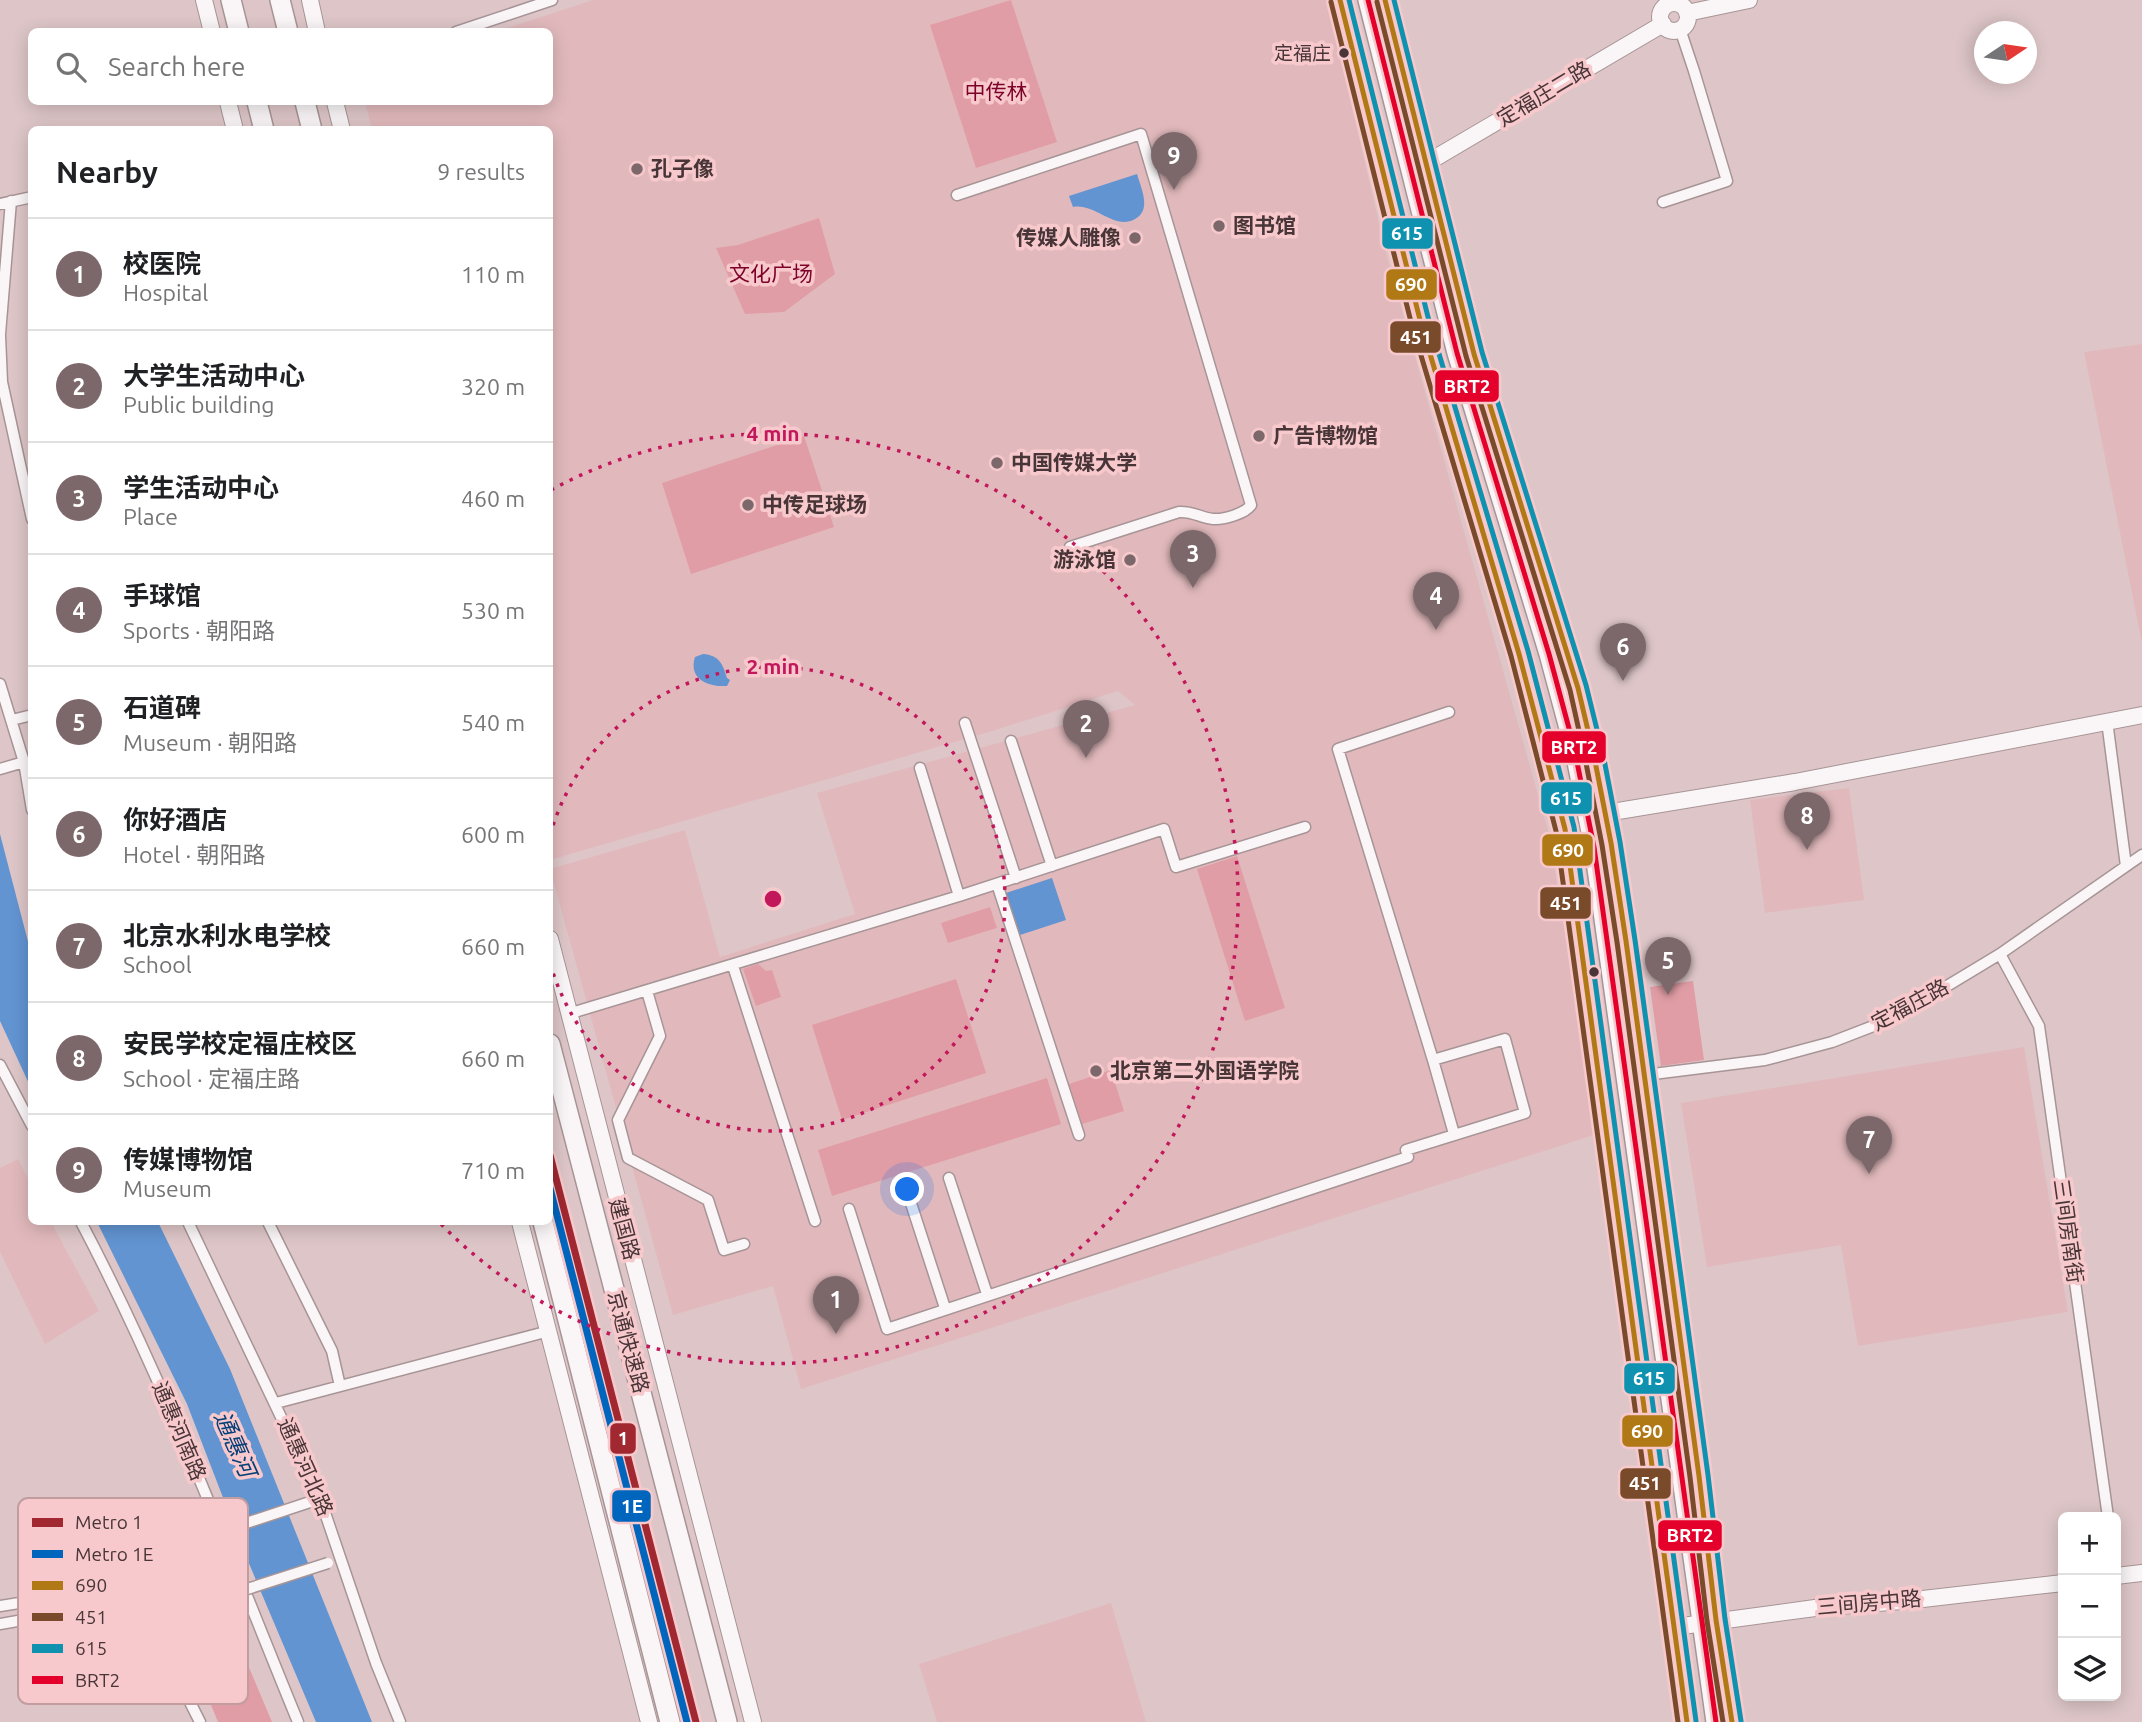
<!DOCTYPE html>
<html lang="en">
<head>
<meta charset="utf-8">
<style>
  body { margin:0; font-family:Ubuntu,"Noto Sans SC",sans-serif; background:#f2f2f2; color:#202124 }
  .controls { position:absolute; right:21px; bottom:21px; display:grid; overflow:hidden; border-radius:10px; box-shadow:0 4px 18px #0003 }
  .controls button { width:63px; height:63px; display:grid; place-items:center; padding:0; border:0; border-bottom:2px solid #e0e0e0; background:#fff; color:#202124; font:35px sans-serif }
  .compass { position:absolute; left:1974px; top:21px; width:63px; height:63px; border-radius:50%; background:#fff; box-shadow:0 4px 18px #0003; rotate:77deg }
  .you { position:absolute; left:908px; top:1190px; width:24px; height:24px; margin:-18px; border:5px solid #fff; border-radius:50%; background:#1a73e8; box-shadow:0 0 0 10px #1a73e833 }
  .badge { display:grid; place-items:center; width:46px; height:46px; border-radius:50%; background:#7c686a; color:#fff; font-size:23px; font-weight:700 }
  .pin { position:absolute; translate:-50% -58px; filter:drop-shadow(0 2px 4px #0008) }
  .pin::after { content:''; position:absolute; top:37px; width:24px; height:21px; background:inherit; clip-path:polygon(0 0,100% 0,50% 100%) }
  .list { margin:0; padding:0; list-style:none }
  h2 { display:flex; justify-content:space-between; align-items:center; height:91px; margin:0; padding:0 28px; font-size:30px }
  h2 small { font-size:23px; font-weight:400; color:#757577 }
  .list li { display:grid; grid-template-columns:46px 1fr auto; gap:21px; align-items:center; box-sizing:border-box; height:112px; padding:0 28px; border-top:2px solid #e0e0e0 }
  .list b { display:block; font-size:26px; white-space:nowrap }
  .list p { margin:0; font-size:23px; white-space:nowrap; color:#757577 }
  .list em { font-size:23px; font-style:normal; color:#757577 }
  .icon { flex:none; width:38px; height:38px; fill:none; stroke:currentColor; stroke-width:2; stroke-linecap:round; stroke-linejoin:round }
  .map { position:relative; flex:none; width:2142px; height:1722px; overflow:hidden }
  .search { position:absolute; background:#fff; box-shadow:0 4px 18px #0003; left:28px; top:28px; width:525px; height:77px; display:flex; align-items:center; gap:18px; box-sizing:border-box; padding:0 24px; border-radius:10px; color:#757577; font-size:26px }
  .panel { position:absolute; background:#fff; box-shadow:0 4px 18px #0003; left:28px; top:126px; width:525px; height:1099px; border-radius:10px }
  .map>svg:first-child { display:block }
</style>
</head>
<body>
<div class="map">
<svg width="2142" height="1722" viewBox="0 0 2142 1722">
  <rect width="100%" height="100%" fill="#dec6c8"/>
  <path fill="#e1b9bc" d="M593,0H1327L1386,253L1549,834L1597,1134L801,1389L773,1286L673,1315L550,869L685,830L720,957L855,914L817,793L1135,705L1118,691L989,732L550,860V130L372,129L365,102H550V32L498,31Z
    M2142,344V643L2084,352Z
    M1849,788L1864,900L1765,913L1750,800Z
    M2024,1047L2068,1312L1858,1346L1841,1245L1707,1267L1681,1103Z
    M18,1159L31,1185L32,1222H51L99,1311L45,1344L0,1252V1168Z
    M1111,1603L1146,1722H937L919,1664Z"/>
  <path fill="#e19da5" d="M1011,0L1057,142L976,168L930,25Z
    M819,218L835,274L784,312L745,314L716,248L738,245Z
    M804,436L834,527L691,574L662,483Z
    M1237,856L1285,1008L1245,1021L1197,869Z
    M990,907L997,928L948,943L941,923Z
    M758,964L766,971L772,970L781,997L756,1006L743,969Z
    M956,979L986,1073L842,1120L812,1025Z
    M1693,981L1704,1060L1661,1066L1650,987Z
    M1111,1070L1124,1111L1082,1124L1069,1084Z
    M1047,1078L1061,1124L832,1196L818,1150Z
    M226,1613L272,1722H218L181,1631Z"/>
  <path fill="#6294d2" d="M1137,174C1141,188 1152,210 1135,219C1114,231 1096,203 1073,207L1069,196Z
    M703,654C719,655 723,664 727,678L730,680L727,686C708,687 688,679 695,657Z
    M0,834L31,953V1088L0,1021Z
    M1052,878L1066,920L1020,935L1006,893Z
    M97,1222H158L230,1369L372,1722H316L242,1547L187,1404Z"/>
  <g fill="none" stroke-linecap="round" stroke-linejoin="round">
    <g stroke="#a79496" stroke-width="13">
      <path id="street" d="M1675,0L1676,3
        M456,32L552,0
        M957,195L1141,134L1251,505C1246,513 1224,520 1213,519C1201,518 1193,511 1179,512L1070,547
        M1663,202L1727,181L1694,71L1680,29
        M0,204L32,197
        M0,334L11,201
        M0,336L2,382L32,519
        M0,684L24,762L32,810
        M12,720L32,715
        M2107,721L2126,866
        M965,723L1016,878
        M1011,741L1052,866
        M920,768L959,896
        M0,769L24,762
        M997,884L1079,1135
        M2000,954L2039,1026L2108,1517
        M733,966L815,1221
        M647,991L660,1036L618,1120L628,1158L708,1200L724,1250L744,1244
        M568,1014L959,896L1164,829L1176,867L1305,827
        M1433,1060L1338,749L1449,712
        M0,1065L32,1126
        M1645,1075L1765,1060L1832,1042L1894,1018L2000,954L2142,855
        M949,1178L987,1294
        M907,1191L945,1308
        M849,1209L887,1329L1408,1157L1406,1150L1525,1113L1505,1039L1433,1060L1454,1134
        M81,1222C166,1383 229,1554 298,1722
        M188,1222L321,1501L376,1663L400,1722
        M268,1222L332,1351L340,1386
        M276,1403L549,1331
        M131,1585L200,1722
        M0,1606L131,1585L188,1607L235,1593
        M0,1624L102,1606L131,1585L169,1550L213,1534"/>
    </g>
    <g stroke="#a79496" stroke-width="18">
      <path id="secondary" d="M204,0L212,32
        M310,0L317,32
        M1340,0C1370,122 1398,244 1432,365C1477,520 1530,671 1565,829L1617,1197L1687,1722
        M1385,0L1474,354L1578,688L1594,756L1611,843L1626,941L1699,1476L1716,1620L1732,1722
        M1660 17a14 14 0 1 1 28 0a14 14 0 1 1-28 0Z
        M1687,13L1749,0
        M228,102L235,130
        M335,102L342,130
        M1425,164L1663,24
        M1606,813L1795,782L2142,715
        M550,939L753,1722
        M520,1222L649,1722
        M2116,1576L2142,1573
        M1675,1627L1815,1608L1914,1600L2063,1583"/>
    </g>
    <g stroke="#a79496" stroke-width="22">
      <path id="highway" d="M231,0L239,32
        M280,0L288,32
        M1368,0L1457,353L1549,654L1574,747L1594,847L1716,1722
        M257,102L264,130
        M305,102L312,130
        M550,1044L727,1722
        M543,1222L670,1722"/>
    </g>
    <use href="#street" stroke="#faf6f7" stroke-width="10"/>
    <use href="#secondary" stroke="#faf6f7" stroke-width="16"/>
    <use href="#highway" stroke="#faf6f7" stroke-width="19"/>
    <g stroke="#a79496" stroke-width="13" stroke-linecap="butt">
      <path id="street-bridge" d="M213,1534L310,1502
        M235,1593L328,1563"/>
    </g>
    <use href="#street-bridge" stroke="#faf6f7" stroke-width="10"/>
    <g stroke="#f7c9cc" stroke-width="10">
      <path id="bus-1" d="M1340,0L1420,320L1519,654L1565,829L1687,1722
        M1385,0L1474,354L1578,688L1594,756L1611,843L1626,941L1699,1476L1716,1620L1732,1722"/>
    </g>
    <g stroke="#f7c9cc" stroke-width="10">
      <path id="bus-2" d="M1331,2L1411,322L1511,656L1556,831L1678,1722
        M1377,2L1466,356L1570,690L1585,758L1602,845L1617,942L1690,1477L1707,1621L1723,1722"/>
    </g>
    <g stroke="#f7c9cc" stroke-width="10">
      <path id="bus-3" d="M1349,0L1428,317L1528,651L1574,827L1696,1721
        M1394,0L1482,352L1586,685L1603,754L1620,842L1635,940L1708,1475L1725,1619L1741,1721"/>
    </g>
    <g stroke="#f7c9cc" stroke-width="10">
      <path id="bus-4" d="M1368,0L1457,353L1549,654L1574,747L1594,847L1716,1722"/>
    </g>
    <use href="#bus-1" stroke="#b17916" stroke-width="5"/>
    <use href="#bus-2" stroke="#7a4b2a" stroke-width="5"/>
    <use href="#bus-3" stroke="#0e92b0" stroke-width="5"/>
    <use href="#bus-4" stroke="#e4002b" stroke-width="5"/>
    <g stroke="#f7c9cc" stroke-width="12">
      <path id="metro-1" d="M550,1155L696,1722"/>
    </g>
    <g stroke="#f7c9cc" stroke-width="12">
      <path id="metro-2" d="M550,1188L687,1722"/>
    </g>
    <use href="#metro-1" stroke="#a12830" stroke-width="7"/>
    <use href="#metro-2" stroke="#0065bd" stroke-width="7"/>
  </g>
  <g fill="none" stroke="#c2185b" stroke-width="3.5" stroke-dasharray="3.5 7">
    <path d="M550 835A232 232 0 1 1 550 963"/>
    <path d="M551 490A465 465 0 1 1 439 1222"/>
  </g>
  <g fill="#483537" stroke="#f7c9cc" stroke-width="2.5">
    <circle cx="1344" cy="53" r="6"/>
    <circle cx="1594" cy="972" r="6"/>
  </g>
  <g fill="#7c686a" stroke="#f7c9cc" stroke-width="2.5">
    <circle cx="637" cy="169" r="7"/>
    <circle cx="1219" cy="226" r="7"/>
    <circle cx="1135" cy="238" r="7"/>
    <circle cx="1259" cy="436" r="7"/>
    <circle cx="997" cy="463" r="7"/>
    <circle cx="748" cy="505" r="7"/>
    <circle cx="1130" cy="560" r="7"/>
    <circle cx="1096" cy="1071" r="7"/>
  </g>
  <g text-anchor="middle" stroke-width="7" stroke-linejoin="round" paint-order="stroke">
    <g font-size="19" fill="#483537" stroke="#f7c9cc" text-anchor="end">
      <text x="1331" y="60">定福庄</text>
    </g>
    <g font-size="21" fill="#7c0027" stroke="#f7c9cc">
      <text x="996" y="99">中传林</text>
      <text x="771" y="281">文化广场</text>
    </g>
    <g font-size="21" fill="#483537" stroke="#f7c9cc">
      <text transform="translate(1544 94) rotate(-31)" y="7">定福庄二路</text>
      <text transform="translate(1910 1005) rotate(-28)" y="7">定福庄路</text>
      <text transform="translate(624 1229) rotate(75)" y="7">建国路</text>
      <text transform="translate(2068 1231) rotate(82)" y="7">三间房南街</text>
      <text transform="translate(628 1342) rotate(75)" y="7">京通快速路</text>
      <text transform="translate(179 1431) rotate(67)" y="7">通惠河南路</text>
      <text transform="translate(305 1467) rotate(66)" y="7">通惠河北路</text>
      <text transform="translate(1869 1603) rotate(-5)" y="7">三间房中路</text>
    </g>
    <g font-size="21" font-weight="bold" fill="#483537" stroke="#f7c9cc" text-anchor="start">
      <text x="651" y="176">孔子像</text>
      <text x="1233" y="233">图书馆</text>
      <text x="1121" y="245" text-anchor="end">传媒人雕像</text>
      <text x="1273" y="443">广告博物馆</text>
      <text x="1011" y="470">中国传媒大学</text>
      <text x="762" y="512">中传足球场</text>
      <text x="1116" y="567" text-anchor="end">游泳馆</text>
      <text x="1110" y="1078">北京第二外国语学院</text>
    </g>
    <g font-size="23" font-style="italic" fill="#053f78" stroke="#f7c9cc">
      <text transform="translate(235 1444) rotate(66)" y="8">通惠河</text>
    </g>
  </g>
  <rect x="18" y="1498" width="230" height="206" rx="10" fill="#f7c9cc" stroke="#c29d9f" stroke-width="2"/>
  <rect x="32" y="1518" width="31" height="9" fill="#a12830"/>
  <rect x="32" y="1550" width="31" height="8" fill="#0065bd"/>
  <rect x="32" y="1581" width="31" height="9" fill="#b17916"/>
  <rect x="32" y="1613" width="31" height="8" fill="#7a4b2a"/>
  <rect x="32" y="1644" width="31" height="9" fill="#0e92b0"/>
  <rect x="32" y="1676" width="31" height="8" fill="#e4002b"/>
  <g font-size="19" fill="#483537">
    <text x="75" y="1529">Metro 1</text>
    <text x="75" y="1561">Metro 1E</text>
    <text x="75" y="1592">690</text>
    <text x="75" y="1624">451</text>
    <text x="75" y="1655">615</text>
    <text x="75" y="1687">BRT2</text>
  </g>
  <circle cx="773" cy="899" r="10" fill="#c2185b" stroke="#f7c9cc" stroke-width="3.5"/>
  <g font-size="21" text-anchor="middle" font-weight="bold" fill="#c2185b" stroke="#f7c9cc" stroke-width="7" stroke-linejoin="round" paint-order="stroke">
    <text x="773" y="441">4 min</text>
    <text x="773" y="674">2 min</text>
  </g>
  <g stroke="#f7c9cc" stroke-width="2.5">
    <rect x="1381" y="217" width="53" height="33" rx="7" fill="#0e92b0"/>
    <rect x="1385" y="268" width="53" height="33" rx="7" fill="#b17916"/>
    <rect x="1389" y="320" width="53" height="34" rx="7" fill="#7a4b2a"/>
    <rect x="1434" y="369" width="66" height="34" rx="7" fill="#e4002b"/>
    <rect x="1541" y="730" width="66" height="34" rx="7" fill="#e4002b"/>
    <rect x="1540" y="781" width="53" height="34" rx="7" fill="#0e92b0"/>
    <rect x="1541" y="833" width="53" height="34" rx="7" fill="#b17916"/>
    <rect x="1539" y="886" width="53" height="34" rx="7" fill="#7a4b2a"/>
    <rect x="1623" y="1362" width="53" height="33" rx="7" fill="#0e92b0"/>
    <rect x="1621" y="1414" width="53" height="34" rx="7" fill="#b17916"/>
    <rect x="609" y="1422" width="28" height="33" rx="7" fill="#a12830"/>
    <rect x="1619" y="1467" width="53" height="33" rx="7" fill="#7a4b2a"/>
    <rect x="611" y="1489" width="41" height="34" rx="7" fill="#0065bd"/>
    <rect x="1657" y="1519" width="66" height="33" rx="7" fill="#e4002b"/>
  </g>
  <g font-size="19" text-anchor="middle" font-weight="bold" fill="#fff">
    <text x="1407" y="240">615</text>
    <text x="1411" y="291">690</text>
    <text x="1416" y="344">451</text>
    <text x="1467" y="393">BRT2</text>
    <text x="1574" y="754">BRT2</text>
    <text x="1566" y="805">615</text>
    <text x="1568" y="857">690</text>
    <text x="1566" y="910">451</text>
    <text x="1649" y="1385">615</text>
    <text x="1647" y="1438">690</text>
    <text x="623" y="1445">1</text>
    <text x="1645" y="1490">451</text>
    <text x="632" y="1513">1E</text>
    <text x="1690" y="1542">BRT2</text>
  </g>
</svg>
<div class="controls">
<button>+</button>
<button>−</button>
<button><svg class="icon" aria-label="layers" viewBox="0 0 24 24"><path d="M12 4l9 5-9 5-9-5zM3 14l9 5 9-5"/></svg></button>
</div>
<svg class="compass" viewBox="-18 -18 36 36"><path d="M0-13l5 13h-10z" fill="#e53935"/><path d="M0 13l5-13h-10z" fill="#757577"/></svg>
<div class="you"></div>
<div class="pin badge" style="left:836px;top:1334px">1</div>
<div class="pin badge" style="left:1086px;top:758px">2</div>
<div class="pin badge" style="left:1193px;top:588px">3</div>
<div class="pin badge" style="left:1436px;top:630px">4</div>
<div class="pin badge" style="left:1668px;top:995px">5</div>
<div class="pin badge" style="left:1623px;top:681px">6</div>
<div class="pin badge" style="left:1869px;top:1174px">7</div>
<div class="pin badge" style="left:1807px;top:850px">8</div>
<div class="pin badge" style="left:1174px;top:190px">9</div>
<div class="search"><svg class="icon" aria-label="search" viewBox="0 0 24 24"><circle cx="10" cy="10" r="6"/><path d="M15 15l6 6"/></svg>Search here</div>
<section class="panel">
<h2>Nearby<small>9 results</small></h2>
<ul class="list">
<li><span class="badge">1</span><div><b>校医院</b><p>Hospital</p></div><em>110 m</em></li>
<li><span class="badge">2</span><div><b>大学生活动中心</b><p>Public building</p></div><em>320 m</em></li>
<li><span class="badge">3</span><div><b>学生活动中心</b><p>Place</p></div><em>460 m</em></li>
<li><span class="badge">4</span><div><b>手球馆</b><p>Sports · 朝阳路</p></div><em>530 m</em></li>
<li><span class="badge">5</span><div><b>石道碑</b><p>Museum · 朝阳路</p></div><em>540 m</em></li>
<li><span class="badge">6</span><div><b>你好酒店</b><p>Hotel · 朝阳路</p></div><em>600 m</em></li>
<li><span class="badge">7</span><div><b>北京水利水电学校</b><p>School</p></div><em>660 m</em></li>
<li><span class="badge">8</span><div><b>安民学校定福庄校区</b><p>School · 定福庄路</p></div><em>660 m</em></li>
<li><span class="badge">9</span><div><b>传媒博物馆</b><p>Museum</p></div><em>710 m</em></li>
</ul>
</section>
</div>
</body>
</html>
